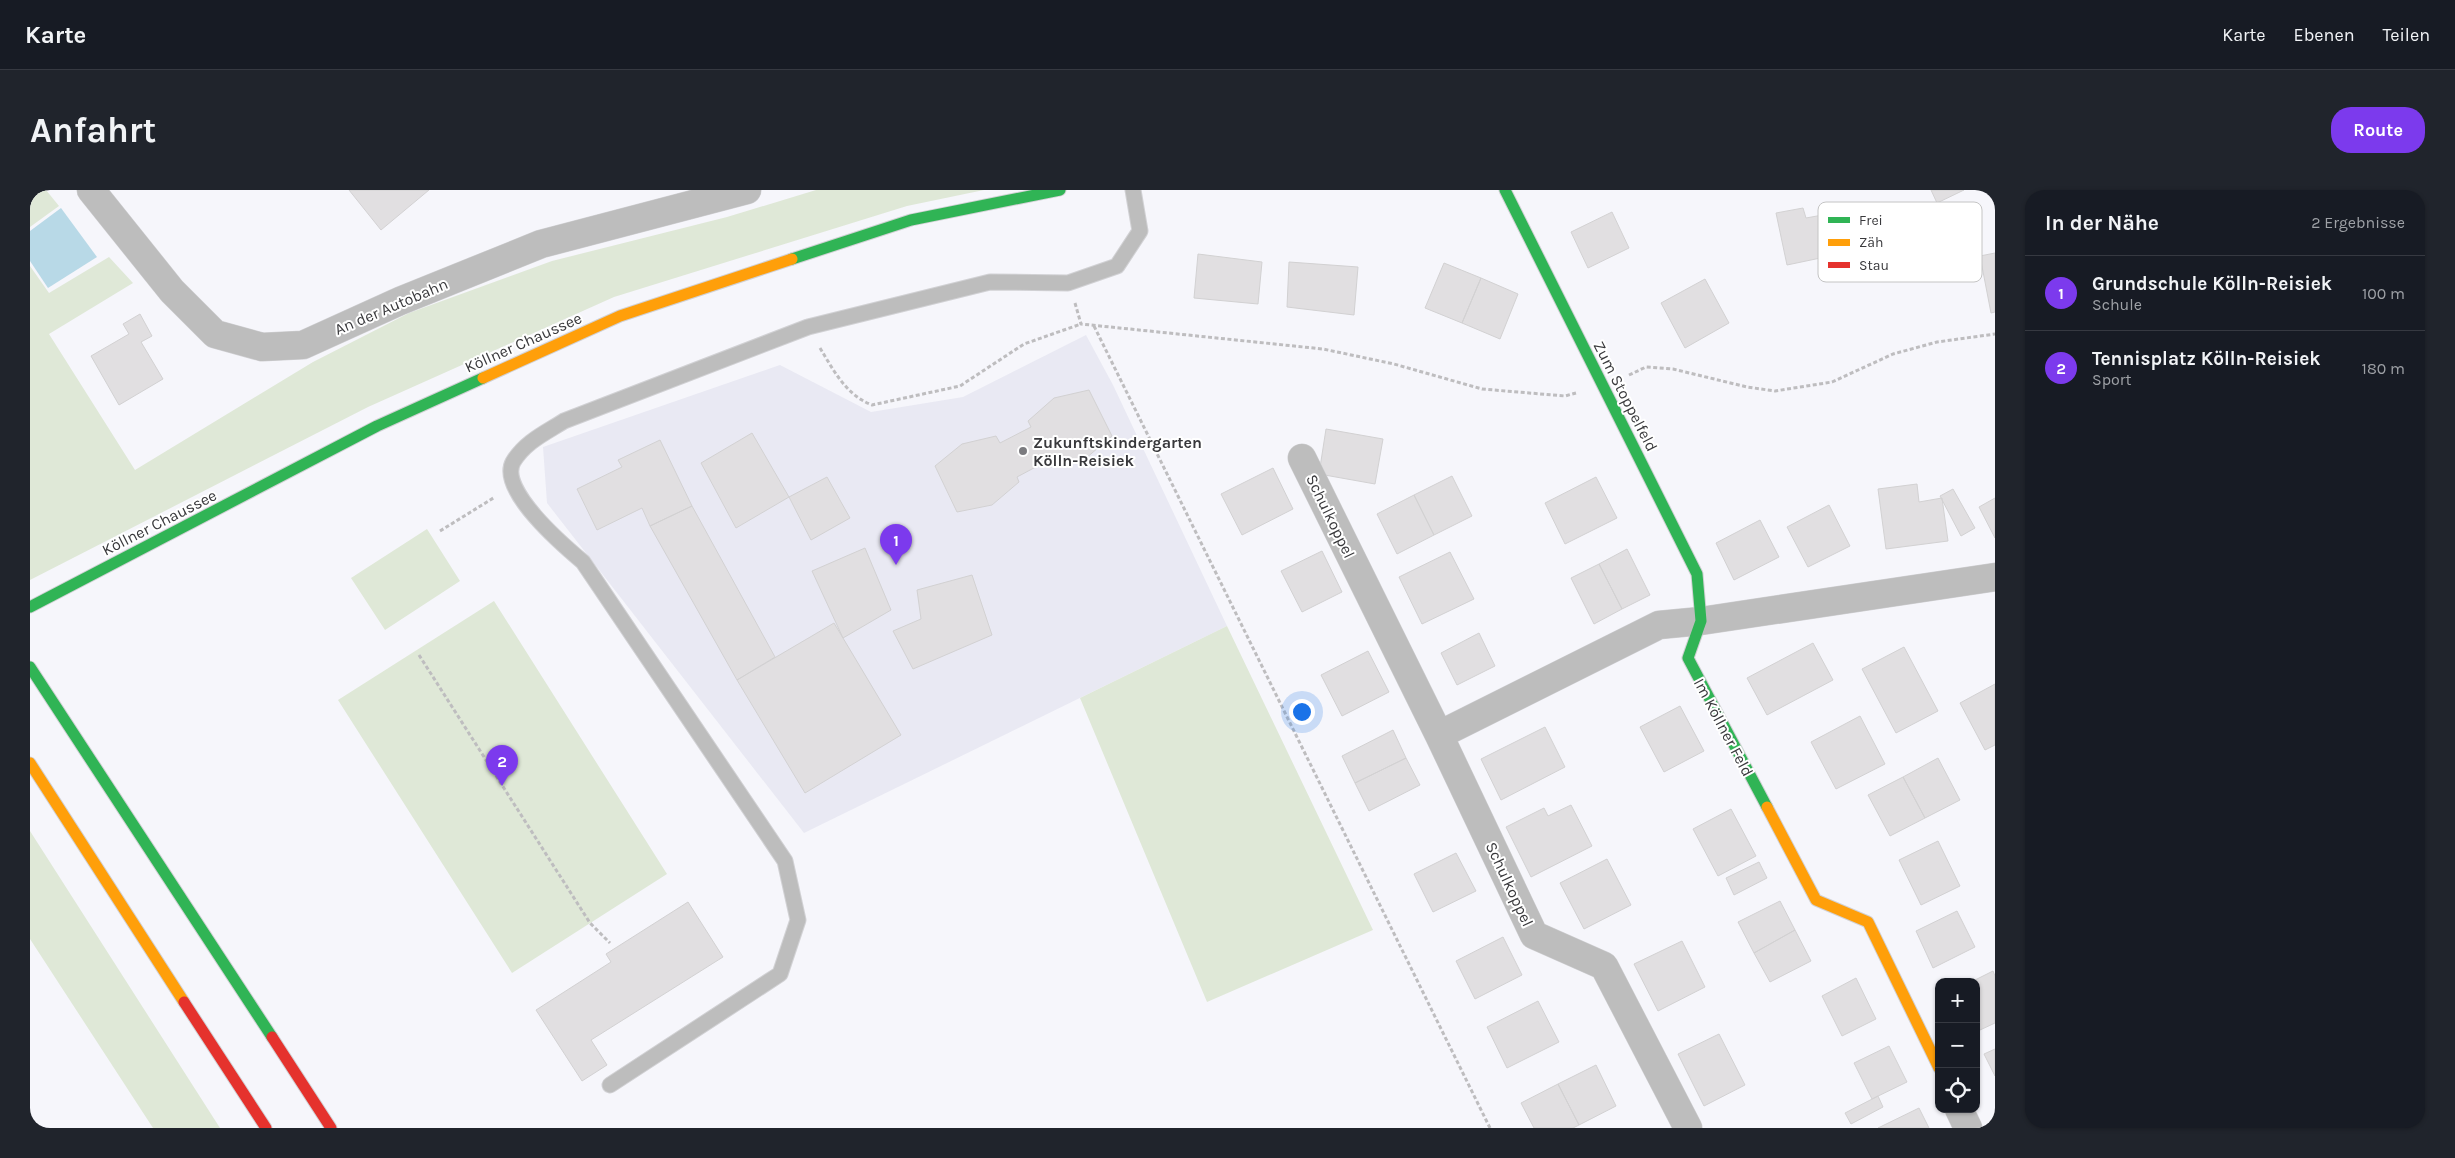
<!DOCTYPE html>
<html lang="de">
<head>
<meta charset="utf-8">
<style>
  body { margin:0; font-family:Karla,sans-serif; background:#20242c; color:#f1f3f6 }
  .controls { position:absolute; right:15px; bottom:15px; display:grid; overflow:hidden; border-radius:10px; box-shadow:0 1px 4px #0004 }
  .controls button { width:45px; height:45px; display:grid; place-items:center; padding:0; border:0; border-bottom:1px solid #363941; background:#171b24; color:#f1f3f6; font:25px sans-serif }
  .you { position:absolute; left:1271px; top:521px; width:18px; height:18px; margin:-12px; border:4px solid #fff; border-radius:50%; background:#1a73e8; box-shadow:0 0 0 8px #1a73e833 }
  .badge { display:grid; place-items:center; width:32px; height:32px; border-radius:50%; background:#7c3aed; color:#fff; font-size:16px; font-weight:700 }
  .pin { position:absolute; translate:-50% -41px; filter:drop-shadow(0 1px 2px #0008) }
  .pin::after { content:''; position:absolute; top:26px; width:18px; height:15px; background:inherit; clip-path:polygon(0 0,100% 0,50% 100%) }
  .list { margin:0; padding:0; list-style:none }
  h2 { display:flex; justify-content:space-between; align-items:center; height:65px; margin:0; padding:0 20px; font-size:21px }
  h2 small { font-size:16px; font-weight:400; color:#9ea1a6 }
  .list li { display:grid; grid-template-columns:32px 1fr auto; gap:15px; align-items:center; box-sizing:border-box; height:75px; padding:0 20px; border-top:1px solid #363941 }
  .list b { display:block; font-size:19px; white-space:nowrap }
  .list p { margin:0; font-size:16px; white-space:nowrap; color:#9ea1a6 }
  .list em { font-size:16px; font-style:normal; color:#9ea1a6 }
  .icon { flex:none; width:28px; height:28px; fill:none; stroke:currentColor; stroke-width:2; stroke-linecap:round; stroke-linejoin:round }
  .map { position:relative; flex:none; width:1965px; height:938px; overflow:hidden; border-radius:20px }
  header { display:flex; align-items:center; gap:30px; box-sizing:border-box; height:70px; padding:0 25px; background:#171b24; border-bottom:1px solid #363941 }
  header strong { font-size:24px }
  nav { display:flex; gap:28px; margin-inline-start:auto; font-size:18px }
  .intro { display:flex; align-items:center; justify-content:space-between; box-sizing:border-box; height:120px; padding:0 30px }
  h1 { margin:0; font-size:35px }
  .button { padding:12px 22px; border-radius:20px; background:#7c3aed; color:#fff; font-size:18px; font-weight:700 }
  main { display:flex; gap:30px; padding:0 30px }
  aside { flex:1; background:#171b24; border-radius:20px; box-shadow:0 1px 4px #0004 }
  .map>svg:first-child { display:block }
</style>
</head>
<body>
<header>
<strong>Karte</strong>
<nav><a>Karte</a><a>Ebenen</a><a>Teilen</a></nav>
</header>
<div class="intro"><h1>Anfahrt</h1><a class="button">Route</a></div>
<main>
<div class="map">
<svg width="1965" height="938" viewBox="0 0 1965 938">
  <rect width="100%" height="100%" fill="#f6f6fb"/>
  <path fill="#e9e9f3" d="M1056,145L1083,195L1197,436L774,643L517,313L513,257L750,175L841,222L933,207Z"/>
  <path fill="#dfe8d7" d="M0,0H16L29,16L0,37Z
    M786,0H954L877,16L584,107L338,217L0,390V76L19,103L79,67L103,93L19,144L105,280L283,172L379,123L522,71L697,27Z
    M397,339L430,391L355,440L321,388Z
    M464,411L637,684L482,783L308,510Z
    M1197,436L1343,740L1177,812L1050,508Z
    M0,641L190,938H123L0,749Z"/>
  <path fill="#b8d9e7" d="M31,18L67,67L18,98L0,71V41Z"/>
  <path fill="#e1dfe1" stroke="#d2d1d2" d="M319,0H399L351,40Z
    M1901,0H1934L1907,13Z
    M1773,18L1776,28L1820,20L1831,70L1802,76L1800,66L1757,75L1746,23Z
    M1582,22L1599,58L1558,78L1541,42Z
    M1965,63V122L1961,123L1950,66Z
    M1168,64L1232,72L1228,114L1164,108Z
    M1259,72L1328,77L1324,125L1257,117Z
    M1414,73L1451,88L1432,133L1395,118Z
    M1451,88L1488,104L1470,149L1432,133Z
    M1675,89L1699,133L1655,158L1631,113Z
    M110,124L122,146L111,152L133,189L89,215L61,166L99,144L93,134Z
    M1059,200L1082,246L1055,269L1020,277L1017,271L987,287L989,292L962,315L927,322L905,276L932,254L966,246L970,253L1001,237L998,231L1024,208Z
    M1296,239L1353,249L1345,294L1289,284Z
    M722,243L759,307L706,338L671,273Z
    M630,250L662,316L620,336L612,318L567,340L547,299L592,277L588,270Z
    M1243,278L1263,319L1212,345L1191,304Z
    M1422,286L1442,326L1404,345L1384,305Z
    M797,287L820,328L781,350L759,307Z
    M1566,287L1587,328L1535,354L1515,313Z
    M1887,294L1889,312L1912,308L1918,351L1856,359L1848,299Z
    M1923,299L1945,338L1931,346L1910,306Z
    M1384,305L1404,345L1367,364L1347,324Z
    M1965,308V348L1949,317Z
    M1799,315L1820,356L1778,377L1757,337Z
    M662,316L745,467L707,490L620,336Z
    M1730,330L1749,367L1704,390L1686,353Z
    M835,358L861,420L813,448L782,381Z
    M1597,359L1620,405L1592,419L1569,374Z
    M1292,361L1312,402L1272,422L1251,381Z
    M1420,362L1444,409L1392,434L1369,387Z
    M1569,374L1592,419L1564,434L1541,388Z
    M942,385L962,445L883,479L863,441L891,429L887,400Z
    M804,433L871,545L775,603L707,490Z
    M1449,443L1465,476L1427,495L1411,463Z
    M1783,453L1803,490L1737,525L1717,488Z
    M1874,457L1908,521L1866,543L1832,479Z
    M1338,461L1359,502L1312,526L1291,485Z
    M1965,494V555L1955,560L1930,513Z
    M1650,516L1674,561L1634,582L1610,537Z
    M1830,526L1855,574L1806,599L1781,552Z
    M1515,537L1535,577L1471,610L1451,569Z
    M1363,540L1376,568L1325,593L1312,566Z
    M1376,568L1390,595L1339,621L1325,593Z
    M1908,568L1930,610L1895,628L1873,587Z
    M1873,587L1895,628L1860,646L1838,605Z
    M1541,615L1562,656L1501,687L1476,637L1514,618L1518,626Z
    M1701,619L1726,666L1688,686L1663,639Z
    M1908,651L1930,696L1891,715L1869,670Z
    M1426,663L1446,701L1403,722L1384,684Z
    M1577,669L1601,715L1554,739L1530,693Z
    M1729,672L1737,688L1704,705L1696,688Z
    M1750,711L1765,740L1724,763L1708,732Z
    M658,712L693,767L561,850L577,875L552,891L506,820L581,772L576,764Z
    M1927,721L1945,757L1903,778L1886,741Z
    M1765,740L1781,771L1740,792L1724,763Z
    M1473,747L1492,785L1445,809L1426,771Z
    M1652,751L1675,797L1628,821L1604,774Z
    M1963,781L1965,786V833L1950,840L1946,833V792H1941Z
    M1826,788L1846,829L1812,846L1792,806Z
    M1508,811L1529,852L1477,878L1457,837Z
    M1689,844L1715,895L1674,916L1648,864Z
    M1859,856L1877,892L1842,909L1824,873Z
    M1965,859V886L1954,864Z
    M1566,875L1586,916L1549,935L1528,894Z
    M1528,894L1549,935L1543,938H1504L1491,913Z
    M1848,906L1853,917L1821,934L1815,923Z
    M1889,918L1899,938H1848Z"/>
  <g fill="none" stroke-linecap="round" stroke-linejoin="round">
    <g stroke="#d1d1d4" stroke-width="17">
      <path id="lane" d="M580,895L750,784L768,730L755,671L553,372C534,356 468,300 483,272C495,252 515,243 534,231L778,137L960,92L1038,93L1087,76L1110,41L1103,0"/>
    </g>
    <g stroke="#d1d1d4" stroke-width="29">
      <path id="street" d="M61,0L142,101L185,144L232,157L273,155L370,111L511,54L717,0
        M1272,268L1409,545L1504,745L1574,776L1658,938
        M1409,545L1629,435L1671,431L1965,387
        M1929,919L1938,938"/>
    </g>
    <g stroke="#d1d1d4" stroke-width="13">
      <path id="fast" d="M1475,0L1667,384L1671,431L1658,468L1737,617
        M762,69L881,30L1030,0
        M0,417L347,236L453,188
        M0,477L242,847"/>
    </g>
    <g stroke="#d1d1d4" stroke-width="13">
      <path id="slow" d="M453,188L590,126L762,69
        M0,573L154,812
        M1737,617L1786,710L1838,732L1909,878"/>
    </g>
    <g stroke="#d1d1d4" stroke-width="13">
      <path id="jam" d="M154,812L236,938
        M242,847L301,938"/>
    </g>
    <path stroke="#bebdbf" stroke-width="3" stroke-dasharray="4 2.5" stroke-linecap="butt" d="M1045,113L1051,134L1293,159L1364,174L1452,199L1535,206L1546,203
      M1064,136L1460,938
      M790,158C804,181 816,205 842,215L930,196L994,154L1051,134
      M1599,185L1616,177L1643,179L1717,197L1745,201L1802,192L1863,164L1907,152L1965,144
      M410,341L465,307
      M389,465L560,733L580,753"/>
    <use href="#lane" stroke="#bdbdbd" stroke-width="15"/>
    <use href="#street" stroke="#bdbdbd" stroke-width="28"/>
    <use href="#fast" stroke="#30b455" stroke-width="11"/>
    <use href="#slow" stroke="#ff9f0a" stroke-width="11"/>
    <use href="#jam" stroke="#e5322d" stroke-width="11"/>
  </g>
  <circle fill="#7b7b7f" stroke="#fff" stroke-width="2" cx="993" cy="261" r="5"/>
  <g text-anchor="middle" stroke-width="4" stroke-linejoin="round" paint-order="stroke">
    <g font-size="16" fill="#39393c" stroke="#fff">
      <text transform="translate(361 116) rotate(-23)" y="6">An der Autobahn</text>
      <text transform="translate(493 152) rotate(-24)" y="6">Köllner Chaussee</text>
      <text transform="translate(1596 206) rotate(63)" y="6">Zum Stoppelfeld</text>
      <text transform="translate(1301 326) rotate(64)" y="6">Schulkoppel</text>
      <text transform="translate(129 332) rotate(-27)" y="6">Köllner Chaussee</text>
      <text transform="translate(1694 537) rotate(62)" y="6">Im Köllner Feld</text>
      <text transform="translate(1480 694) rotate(65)" y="6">Schulkoppel</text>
    </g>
    <g font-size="16" font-weight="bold" fill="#39393c" stroke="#fff" text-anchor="start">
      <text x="1003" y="258">Zukunftskindergarten<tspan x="1003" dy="18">Kölln-Reisiek</tspan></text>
    </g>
  </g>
  <rect x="1788" y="12" width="164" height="80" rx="8" fill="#fff" stroke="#c4c4c4" stroke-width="1"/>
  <rect x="1798" y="27" width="22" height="6" fill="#30b455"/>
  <rect x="1798" y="49" width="22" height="7" fill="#ff9f0a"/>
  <rect x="1798" y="72" width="22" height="6" fill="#e5322d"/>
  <g font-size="14" fill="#39393c">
    <text x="1829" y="35">Frei</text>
    <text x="1829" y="57">Zäh</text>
    <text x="1829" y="80">Stau</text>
  </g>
</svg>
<div class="controls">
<button>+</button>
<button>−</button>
<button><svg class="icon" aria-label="locate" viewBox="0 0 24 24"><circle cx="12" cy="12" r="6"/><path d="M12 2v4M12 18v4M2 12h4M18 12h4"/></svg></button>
</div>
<div class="you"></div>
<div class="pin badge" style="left:866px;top:375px">1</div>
<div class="pin badge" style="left:472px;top:596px">2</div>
</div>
<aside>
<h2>In der Nähe<small>2 Ergebnisse</small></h2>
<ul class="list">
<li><span class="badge">1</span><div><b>Grundschule Kölln-Reisiek</b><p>Schule</p></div><em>100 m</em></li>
<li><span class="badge">2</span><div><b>Tennisplatz Kölln-Reisiek</b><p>Sport</p></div><em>180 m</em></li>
</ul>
</aside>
</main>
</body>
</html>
